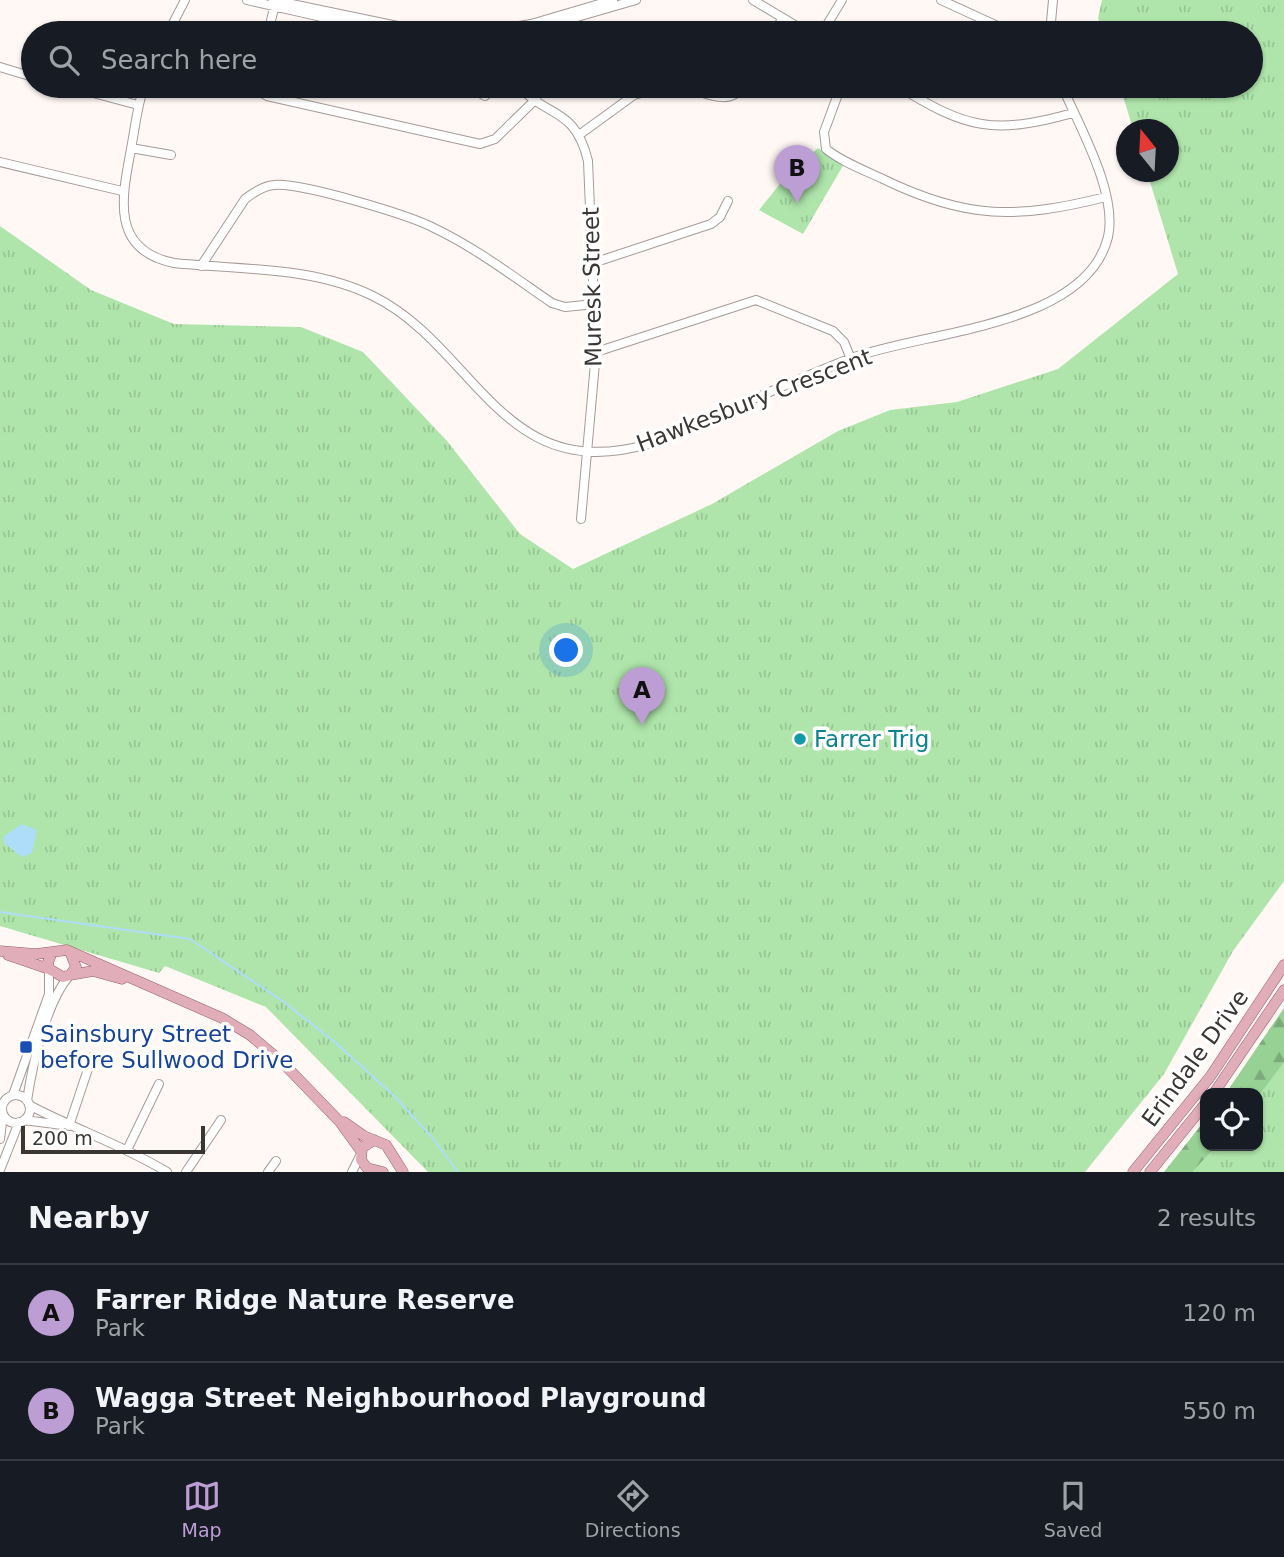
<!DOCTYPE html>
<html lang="en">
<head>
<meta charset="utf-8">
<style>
  body { margin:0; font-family:"DejaVu Sans",sans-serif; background:#20242c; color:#f1f3f6 }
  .controls { position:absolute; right:21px; bottom:21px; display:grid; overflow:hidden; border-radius:14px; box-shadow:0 2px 5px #0004 }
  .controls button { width:63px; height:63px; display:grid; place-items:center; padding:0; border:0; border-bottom:2px solid #363941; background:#171b24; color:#f1f3f6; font:35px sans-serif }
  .compass { position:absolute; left:1116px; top:119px; width:63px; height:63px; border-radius:50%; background:#171b24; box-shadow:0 2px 5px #0004; rotate:342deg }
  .scale { position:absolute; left:21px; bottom:18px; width:184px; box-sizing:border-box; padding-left:7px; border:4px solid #3a3634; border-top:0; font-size:19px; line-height:24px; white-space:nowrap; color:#3a3634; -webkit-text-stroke:5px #fff; paint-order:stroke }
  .you { position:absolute; left:567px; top:651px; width:24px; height:24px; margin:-18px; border:5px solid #fff; border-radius:50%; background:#1a73e8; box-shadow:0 0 0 10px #1a73e833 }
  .badge { display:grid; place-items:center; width:46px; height:46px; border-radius:50%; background:#bc9ed4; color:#111; font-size:23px; font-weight:700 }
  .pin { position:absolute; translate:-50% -58px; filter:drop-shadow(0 2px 4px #0008) }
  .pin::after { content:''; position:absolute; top:37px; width:24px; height:21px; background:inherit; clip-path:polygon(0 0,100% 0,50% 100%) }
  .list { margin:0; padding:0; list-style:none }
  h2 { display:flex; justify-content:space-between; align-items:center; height:91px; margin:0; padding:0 28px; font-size:30px }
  h2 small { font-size:23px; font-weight:400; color:#9ea1a6 }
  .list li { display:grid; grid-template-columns:46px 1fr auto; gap:21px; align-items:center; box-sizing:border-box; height:98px; padding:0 28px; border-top:2px solid #363941 }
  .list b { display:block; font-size:26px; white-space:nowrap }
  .list p { margin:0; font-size:23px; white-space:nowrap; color:#9ea1a6 }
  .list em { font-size:23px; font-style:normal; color:#9ea1a6 }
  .icon { flex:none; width:38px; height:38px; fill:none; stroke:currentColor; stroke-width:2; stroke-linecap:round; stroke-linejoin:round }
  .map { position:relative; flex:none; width:1284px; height:1172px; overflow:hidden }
  .search { position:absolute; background:#171b24; box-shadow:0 2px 5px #0004; left:21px; right:21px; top:21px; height:77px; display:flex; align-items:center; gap:18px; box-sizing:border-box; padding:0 24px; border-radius:38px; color:#9ea1a6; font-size:26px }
  .sheet { height:287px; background:#171b24 }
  nav { display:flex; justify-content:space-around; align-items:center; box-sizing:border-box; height:98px; border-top:2px solid #363941; background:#171b24; font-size:19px; color:#9ea1a6 }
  nav a { display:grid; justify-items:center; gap:4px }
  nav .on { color:#bc9ed4 }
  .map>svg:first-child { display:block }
</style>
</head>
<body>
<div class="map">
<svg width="1284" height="1172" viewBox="0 0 1284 1172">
  <defs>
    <pattern id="forest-firs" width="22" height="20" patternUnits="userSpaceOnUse" patternTransform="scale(1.75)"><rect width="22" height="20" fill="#97d194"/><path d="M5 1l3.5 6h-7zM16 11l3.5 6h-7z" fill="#7caa7a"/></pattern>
    <pattern id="park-tufts" width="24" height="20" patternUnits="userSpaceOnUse" patternTransform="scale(1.75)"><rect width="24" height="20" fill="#afe5ab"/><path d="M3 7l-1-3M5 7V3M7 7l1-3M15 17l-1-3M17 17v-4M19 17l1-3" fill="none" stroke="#97c594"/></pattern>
  </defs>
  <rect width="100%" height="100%" fill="#fff8f5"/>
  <path fill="url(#forest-firs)" d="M1284,1008V1172H1164L1205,1120V1146H1258V1093H1226Z"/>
  <path fill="url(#park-tufts)" d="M1102,0H1284V881L1233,951L1164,1074L1085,1172H428L266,1007L165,966L159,973L0,926V226L91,290L174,324L301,327L363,352L447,441L520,534L573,569L712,504L838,431L890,410L957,402L1058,369L1178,274L1147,172H1168V130L1133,129L1120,86H1251V33H1103L1098,18Z
    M818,148L844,164L803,234L759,210L788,174Z
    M1284,1062V1172H1192L1216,1146H1258V1097Z"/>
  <path fill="#aeddf9" d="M21,824L37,830L32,853L22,857L5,844L3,837Z"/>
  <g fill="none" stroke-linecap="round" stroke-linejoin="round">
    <path stroke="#aeddf9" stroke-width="2" d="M0,912L190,939L284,1002L336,1043L393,1095L431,1136L458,1172"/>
    <g stroke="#a69b97" stroke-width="10">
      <path id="minor" d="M247,0L391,33
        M273,0L431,33
        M753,0L808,33
        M941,0L1004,29L1050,32
        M168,33L185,0
        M268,33L275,4
        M477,33L531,24L613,0
        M522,33L636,0
        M774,33L782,19
        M822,33L842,0
        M1050,33L1053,0
        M0,67L33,77
        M67,86L138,105
        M144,86C137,107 135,128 131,149C122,197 110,250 174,263C239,270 313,266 373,296C475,346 502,487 648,444C715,416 781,386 849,359C921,331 1086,328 1108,237C1118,193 1079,126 1062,86
        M257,86L259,91L267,96L480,144L495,139L536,99
        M480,86V93L485,96L497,86
        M519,86C546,118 575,106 588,161L596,352L581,519
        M677,86C699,88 728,110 743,86
        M841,86L824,132L826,149C842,162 864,170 883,179C967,220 1017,219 1106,197
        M898,86C966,129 994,135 1073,113
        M579,135L634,95L668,86
        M131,148L171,155
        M0,162L122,191
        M593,263L711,224L720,217L728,201
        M201,266L245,199C254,192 263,186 274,185C300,182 409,215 434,228C476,248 514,277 552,303L565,307L595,304
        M596,352L756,300L833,331L844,342L851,359
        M13,1095L49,994V969
        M2 1109a14 14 0 1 1 28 0a14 14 0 1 1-28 0Z
        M27,1101C32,1066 46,1003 69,976
        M29,1105C74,1129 123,1145 167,1172
        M24,1120L62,1125
        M69,1126L92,1057
        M0,1139L3,1114
        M127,1150L159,1084
        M0,1170L19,1122
        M186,1172L221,1120
        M268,1172L276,1161
        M352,1172L360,1156"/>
    </g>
    <g stroke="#9a606b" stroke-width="11">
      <path id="major" d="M0,951L36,954L67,950L222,1018L250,1035L283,1063L340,1122L361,1151
        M52,953L48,962L49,969L63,977L70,975L76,967L70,952
        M8,955L49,969
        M70,975L93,971L122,979
        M1214,1093L1284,990
        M344,1122L364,1136L386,1145L403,1172
        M374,1140L362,1148L361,1160L367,1168L383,1172
        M1133,1172L1210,1077L1284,965
        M1150,1172L1205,1104"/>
    </g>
    <use href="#minor" stroke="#fff" stroke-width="8"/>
    <use href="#major" stroke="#e1adb8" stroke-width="10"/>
  </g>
  <circle fill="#0f9aa8" stroke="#fff" stroke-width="2.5" cx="800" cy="739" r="7"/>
  <rect fill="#1a4fb4" stroke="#fff" stroke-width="2.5" x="19" y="1040" width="14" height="14" rx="3.5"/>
  <g text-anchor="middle" stroke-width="7" stroke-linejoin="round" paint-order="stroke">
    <g font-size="23" fill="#3a3634" stroke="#fff">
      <text transform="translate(592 287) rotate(-91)" y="8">Muresk Street</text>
      <text transform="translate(754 400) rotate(-21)" y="8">Hawkesbury Crescent</text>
      <text transform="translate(1195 1058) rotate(-54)" y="8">Erindale Drive</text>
    </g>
    <g font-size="23" fill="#0d838f" stroke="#fff" text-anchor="start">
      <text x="814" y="747">Farrer Trig</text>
    </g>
    <g font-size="23" fill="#164399" stroke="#fff" text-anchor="start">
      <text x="40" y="1042">Sainsbury Street<tspan x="40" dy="26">before Sullwood Drive</tspan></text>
    </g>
  </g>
</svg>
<div class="controls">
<button><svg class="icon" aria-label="locate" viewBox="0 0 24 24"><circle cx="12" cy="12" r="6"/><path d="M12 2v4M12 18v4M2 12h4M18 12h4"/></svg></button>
</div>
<svg class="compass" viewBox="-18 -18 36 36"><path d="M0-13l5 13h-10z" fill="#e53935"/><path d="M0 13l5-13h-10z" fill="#9ea1a6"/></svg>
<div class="scale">200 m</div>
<div class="you"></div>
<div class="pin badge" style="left:642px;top:725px">A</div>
<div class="pin badge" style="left:797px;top:203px">B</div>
<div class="search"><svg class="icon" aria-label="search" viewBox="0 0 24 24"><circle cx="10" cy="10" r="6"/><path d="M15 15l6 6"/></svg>Search here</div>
</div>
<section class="sheet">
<h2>Nearby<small>2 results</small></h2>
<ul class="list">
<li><span class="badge">A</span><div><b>Farrer Ridge Nature Reserve</b><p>Park</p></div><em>120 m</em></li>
<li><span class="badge">B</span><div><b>Wagga Street Neighbourhood Playground</b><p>Park</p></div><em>550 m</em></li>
</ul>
</section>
<nav>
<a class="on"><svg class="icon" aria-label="map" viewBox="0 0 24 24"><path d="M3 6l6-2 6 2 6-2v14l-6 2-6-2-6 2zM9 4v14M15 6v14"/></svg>Map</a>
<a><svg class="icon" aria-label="directions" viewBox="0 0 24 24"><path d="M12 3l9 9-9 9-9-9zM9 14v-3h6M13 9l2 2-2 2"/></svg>Directions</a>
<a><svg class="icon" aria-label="saved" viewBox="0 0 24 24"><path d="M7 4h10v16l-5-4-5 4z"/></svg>Saved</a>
</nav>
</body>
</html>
